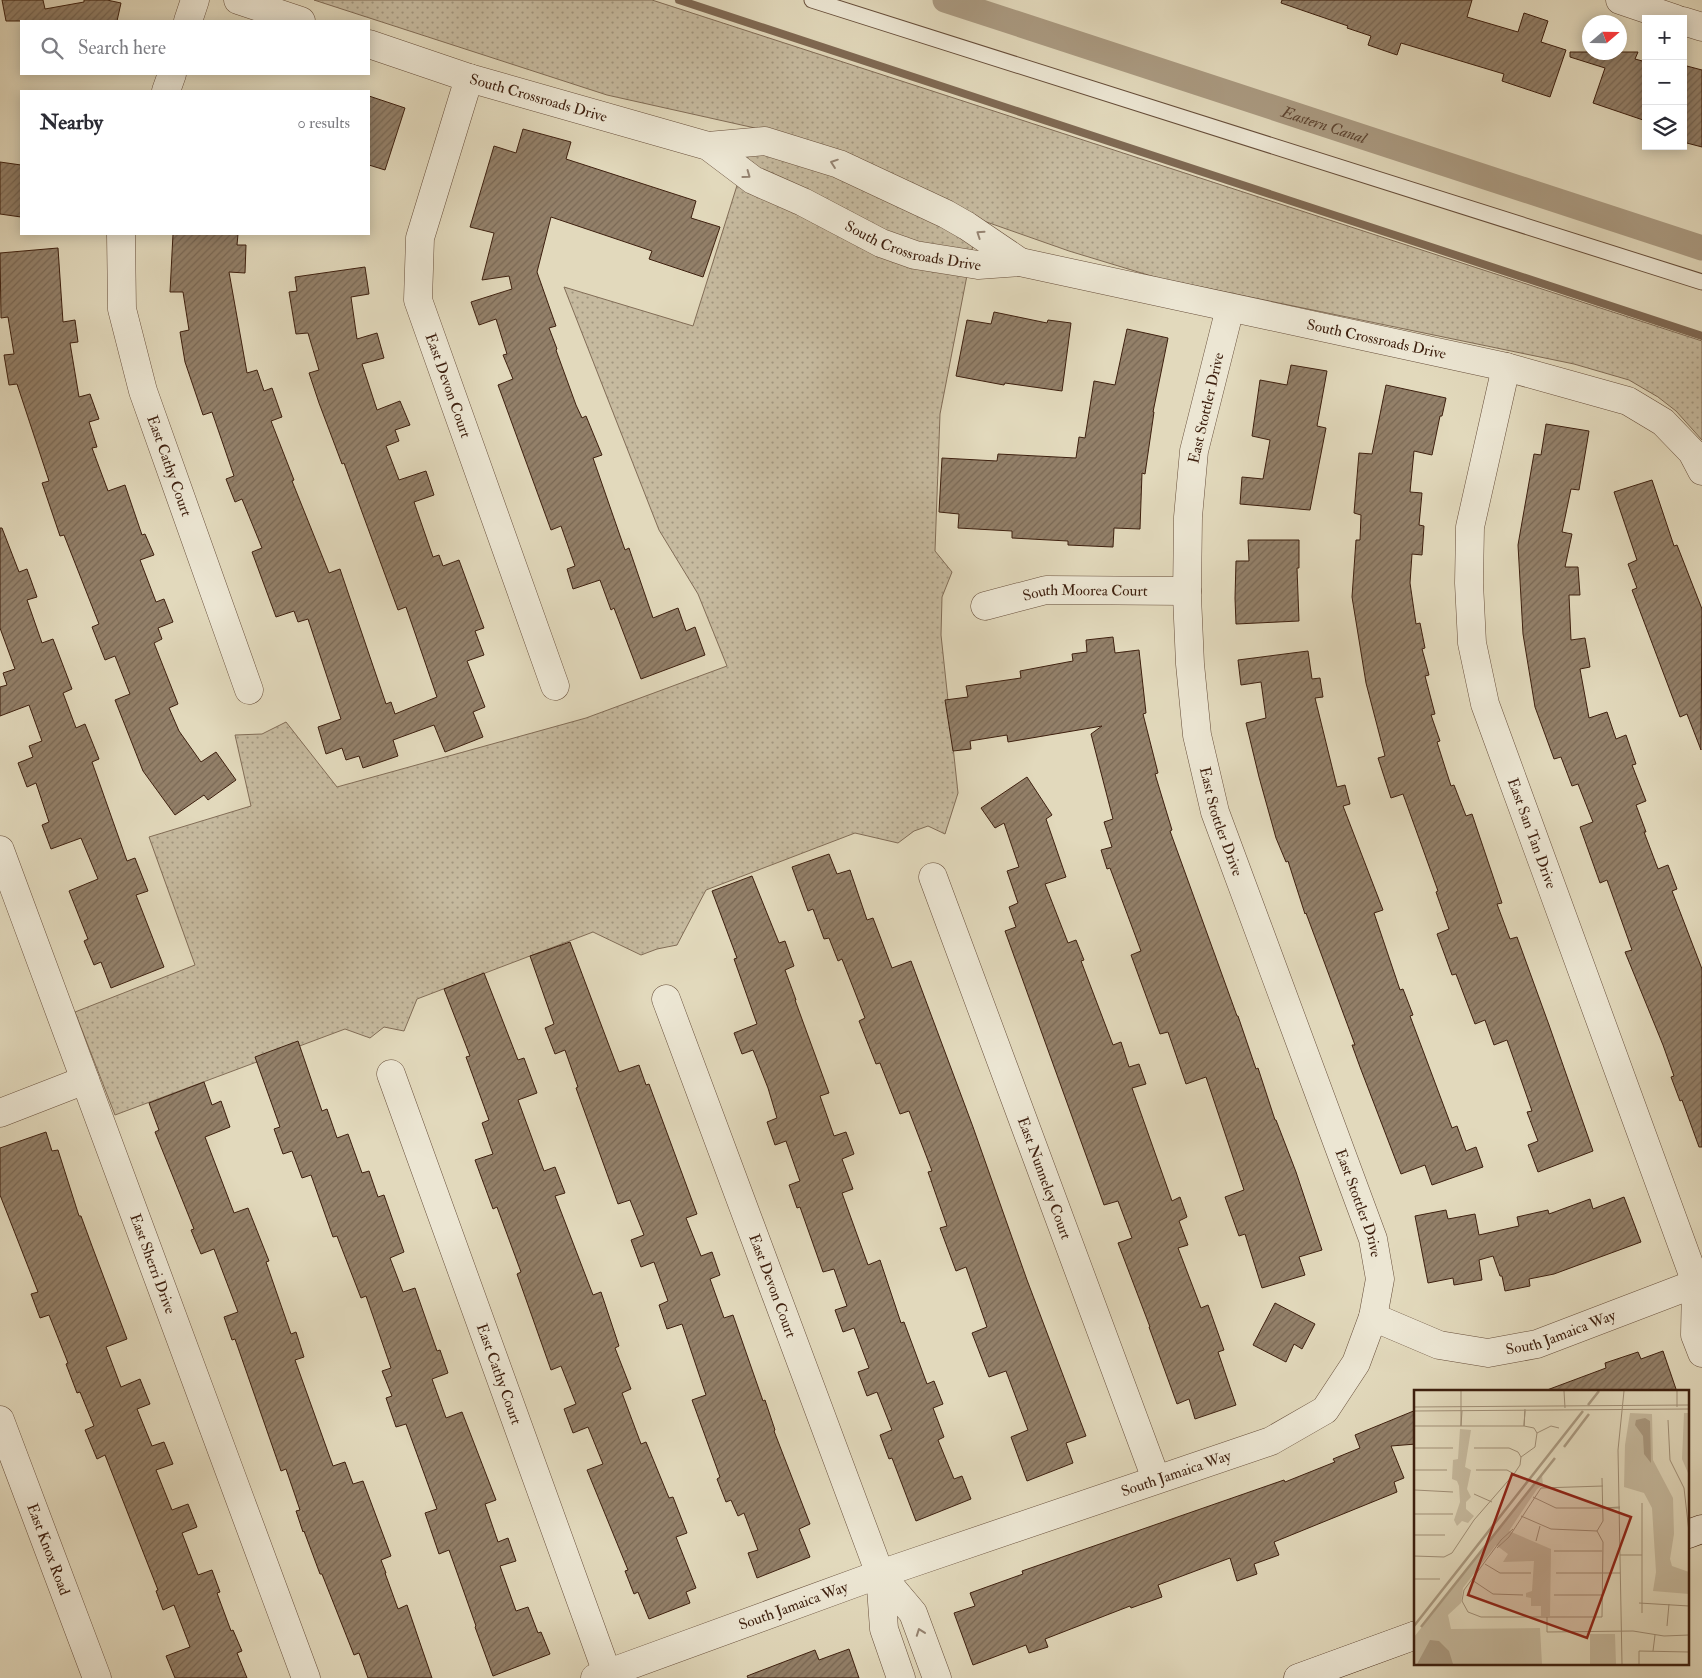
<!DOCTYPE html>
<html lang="en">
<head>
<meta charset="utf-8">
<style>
  body { margin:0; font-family:"IM FELL Double Pica",serif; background:#f2f2f3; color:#2b2b33 }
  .controls { position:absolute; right:15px; top:15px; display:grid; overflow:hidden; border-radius:0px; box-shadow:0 2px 12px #0003 }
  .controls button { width:45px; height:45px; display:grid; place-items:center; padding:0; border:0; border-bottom:1px solid #e1e1e2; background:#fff; color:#2b2b33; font:25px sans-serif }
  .compass { position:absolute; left:1582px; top:15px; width:45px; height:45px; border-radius:50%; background:#fff; box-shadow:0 2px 12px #0003; rotate:70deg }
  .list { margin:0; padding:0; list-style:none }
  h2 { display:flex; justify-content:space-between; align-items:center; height:65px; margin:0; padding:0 20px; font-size:21px }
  h2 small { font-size:16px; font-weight:400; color:#7c7c81 }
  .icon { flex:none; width:28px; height:28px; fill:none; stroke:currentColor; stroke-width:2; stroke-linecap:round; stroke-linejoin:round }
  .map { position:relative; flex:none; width:1702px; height:1678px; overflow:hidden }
  .search { position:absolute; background:#fff; box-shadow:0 2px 12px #0003; left:20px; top:20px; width:350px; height:55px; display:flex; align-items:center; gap:12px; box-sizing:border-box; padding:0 18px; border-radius:0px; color:#7c7c81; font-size:19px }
  .panel { position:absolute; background:#fff; box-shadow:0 2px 12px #0003; left:20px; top:90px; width:350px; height:145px; border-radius:0px }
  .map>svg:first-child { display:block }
</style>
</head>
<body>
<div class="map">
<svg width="1702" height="1678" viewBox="0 0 1702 1678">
  <defs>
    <pattern id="grass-dots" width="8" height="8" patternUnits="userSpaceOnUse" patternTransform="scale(1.25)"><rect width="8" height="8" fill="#c6ba9f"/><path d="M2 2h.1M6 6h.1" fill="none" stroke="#a29780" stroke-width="1.8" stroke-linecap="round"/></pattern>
    <pattern id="building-hatch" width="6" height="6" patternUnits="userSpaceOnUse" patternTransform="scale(1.25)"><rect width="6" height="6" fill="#938069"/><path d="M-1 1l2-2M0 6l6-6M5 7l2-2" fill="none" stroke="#796855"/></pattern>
  </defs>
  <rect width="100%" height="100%" fill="#e2d9bc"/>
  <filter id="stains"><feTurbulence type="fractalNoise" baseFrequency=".004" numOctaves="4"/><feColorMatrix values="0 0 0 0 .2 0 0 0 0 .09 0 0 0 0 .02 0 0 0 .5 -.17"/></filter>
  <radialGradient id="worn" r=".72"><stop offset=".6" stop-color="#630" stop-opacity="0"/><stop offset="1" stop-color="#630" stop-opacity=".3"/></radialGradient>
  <path fill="url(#grass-dots)" stroke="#826d57" d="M314,0H652L1702,341V440L1676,411L1658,397L1629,380L1574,364L1158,278L1069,251L978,219L940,414L935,551L952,572L942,597L941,635L958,793L945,834L928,826L914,831L898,843L855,833L706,890L677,945L657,949L641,955L593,932L417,999L404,1031L384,1027L370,1038L345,1029L115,1115L75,1012L195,965L149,837L251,806L235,735L262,734L286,722L337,787L586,718L727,666L698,594L659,530L564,287L693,326L755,128L607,95Z"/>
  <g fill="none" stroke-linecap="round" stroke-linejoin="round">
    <path stroke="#7f6953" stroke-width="8" d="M679,0L1702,336"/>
    <path stroke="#aa9a81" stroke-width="25" id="s1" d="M945,0L1702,248"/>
  </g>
  <path fill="url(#building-hatch)" stroke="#3e200f" d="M2,0H43L45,9L84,2V0H107L121,3L117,21H6Z
    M1282,0H1472L1467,17L1518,32L1524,13L1548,21L1541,42L1566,50L1550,97L1502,81L1504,74L1401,43L1397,55L1368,45L1371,36L1347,28L1348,26L1281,3Z
    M1570,52H1638L1635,59L1646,62V121L1593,103L1605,68L1570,57Z
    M1683,65L1702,70V147L1683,142Z
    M369,96L405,108L385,170L369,165Z
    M523,129L571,142L566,159L696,201L691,218L720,227L703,277L649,259L652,251L551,217L537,272L556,326L549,328L557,349L556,350L576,405L582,418L586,416L602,455L593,458L625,550L629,548L653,618L678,608L686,631L695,627L705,655L641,679L614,608L611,610L600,580L573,589L567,569L575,566L561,526L551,530L498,385L513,379L503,355L507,354L496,319L479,325L471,302L512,289L509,276L482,280L494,233L470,227L494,146L516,153Z
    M0,162L21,165V217L0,214Z
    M173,234H238L237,245H246L245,273L229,272L247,373L257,370L264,391L272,388L282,417L271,421L294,480L292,481L329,573L340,569L386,704L391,702L395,714L437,697L406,607L398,610L344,463L342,464L319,403L309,373L319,370L308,333L296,334L289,292L297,291L295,277L365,267L369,294L351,297L357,339L377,333L384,358L362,364L377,410L400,401L410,425L395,430L399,441L386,446L399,480L426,471L434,495L414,502L433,557L439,555L443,566L459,560L484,628L475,631L484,655L467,661L485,707L473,712L483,737L445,752L434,725L393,740L398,756L363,768L359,756L346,760L342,748L326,754L318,727L341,719L308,619L298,622L294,611L276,617L252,552L262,548L242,499L235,502L226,479L234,476L212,412L203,415L185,362L180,332L189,330L183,292H170Z
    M58,248L63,322L75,320L78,342L70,343L79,397L90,394L99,419L89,422L97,447L92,448L108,491L125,485L142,535L145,534L154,555L140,560L156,602L164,599L173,622L158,628L162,639L154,643L178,704L169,708L179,731L201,762L216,752L236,780L208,800L204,795L175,815L143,771L115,700L130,694L115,656L105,660L92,627L99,624L64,535L60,536L42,483L49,481L17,384L9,385L4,355L14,354L8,317L1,318L0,253Z
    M994,312L1047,323L1048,320L1071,323L1062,391L1005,383L1004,385L956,376L967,320L991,324Z
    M1127,329L1168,338L1153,412H1154L1145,474L1142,473L1140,529L1114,528L1113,547L1068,545V541L1012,538V531L958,528L959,514L939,512L942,458L997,461L998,454L1076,458L1079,437L1085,438L1094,381L1115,385Z
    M1291,365L1327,371L1317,426L1326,428L1310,510L1240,504L1242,477L1263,479L1270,440L1252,436L1260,380L1287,385Z
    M1386,385L1446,398L1442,416H1440L1432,455L1414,451L1410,492L1422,493L1419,525L1424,526L1422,555L1412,554L1410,583L1416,624L1420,623L1425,648L1422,649L1429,675L1425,676L1435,714L1431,715L1440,741L1437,742L1451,786L1454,785L1466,816L1472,814L1502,903L1497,904L1510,939L1517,937L1549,1025L1593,1151L1538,1172L1528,1145L1538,1141L1527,1112L1532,1111L1507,1040L1494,1045L1485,1020L1475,1024L1456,974L1452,975L1437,934L1449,929L1436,892L1438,891L1403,794L1391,798L1378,758L1385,756L1366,683L1352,597L1356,540H1360L1361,515L1354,513L1359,453L1372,454Z
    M1546,424L1589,431L1579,490L1571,489L1562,532L1572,534L1565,567H1578L1580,595H1569L1571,640L1585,638L1590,667L1580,669L1589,718L1607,712L1616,739L1626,735L1636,764L1632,765L1646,801L1636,805L1646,832H1644L1658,869L1668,865L1677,889L1672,891L1702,969V1147H1699L1682,1100L1680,1101L1671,1077L1674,1076L1663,1045L1625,952L1632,950L1607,880L1600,883L1580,827L1593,822L1578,784L1572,786L1561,757L1554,759L1535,707L1523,634L1518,545L1534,454L1541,455Z
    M1652,480L1674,546L1677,545L1702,609L1701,750L1687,714L1680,717L1632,590L1637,588L1628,564L1637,560L1614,492Z
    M0,528H2L19,572L27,569L37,597L27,600L42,643L53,639L72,689L63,693L76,728L85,724L99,759L92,762L127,861L135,858L148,891L136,895L164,967L111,988L101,962L94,965L84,941L88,939L69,891L98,879L81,838L51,849L42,825L49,822L36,783L27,787L18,763L33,757L29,746L42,741L29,705L0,716V687L7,685L3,673L15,669L0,628Z
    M1248,540H1299V568H1297L1299,621L1236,624L1235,598L1236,561H1249Z
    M1113,637L1115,653L1139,650L1146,713L1143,714L1158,773L1155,774L1172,830L1170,831L1237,1016H1238L1256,1069L1258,1068L1275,1120H1276L1296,1172L1322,1250L1299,1257L1305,1275L1262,1288L1245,1234L1239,1236L1225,1197L1244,1190L1206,1077L1186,1084L1168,1032L1160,1034L1131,955L1141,951L1110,868L1107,869L1101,850L1112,847L1104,822L1113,819L1091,734L1102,726L1008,742L1007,735L970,741L971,749L953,751L945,700L968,697L966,686L1021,678L1020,671L1073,661L1072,654L1087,652L1086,640Z
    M1308,651L1312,679L1320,678L1323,697L1315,698L1337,787L1345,785L1350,804L1343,806L1383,910L1374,913L1400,990L1403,989L1413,1015L1410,1016L1452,1128L1457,1126L1466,1151L1476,1147L1483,1167L1432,1185L1425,1165L1401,1174L1360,1067L1352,1045H1355L1306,913L1305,914L1288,861L1286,862L1276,838L1259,777L1246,723L1266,718L1261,682L1241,685L1238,660Z
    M1027,777L1052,815L1046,819L1066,877L1045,884L1068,943L1076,940L1084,960L1081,961L1113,1045L1121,1042L1129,1067L1139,1064L1146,1084L1132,1088L1172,1201L1180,1197L1187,1217L1179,1221L1188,1245L1178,1248L1201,1308L1208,1305L1224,1350L1218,1352L1236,1405L1195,1419L1189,1399L1177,1404L1149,1327H1150L1118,1243L1132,1238L1118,1201L1104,1205L1005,931L1016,927L1009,907L1018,903L1007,871L1019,867L1004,823L995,828L981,808Z
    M829,854L837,874L850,870L867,920L873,918L892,968L911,961L973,1127L1027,1280L1086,1436L1066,1443L1073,1463L1027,1481L1011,1437L1028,1430L1006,1371L989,1377L972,1333L987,1327L966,1267L956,1271L940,1228L947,1226L928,1172L932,1171L909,1111L900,1114L880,1063L876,1064L859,1021L865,1018L842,959L838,961L829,938L824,939L813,909L808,911L792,867Z
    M752,876L779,943L785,941L794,966L785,970L796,1000H795L829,1093L820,1096L834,1136L846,1132L854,1154L842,1159L853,1189L842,1193L868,1265L880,1260L901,1323L904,1322L927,1384L934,1381L943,1404L933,1408L944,1437L938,1440L954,1479L962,1476L971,1499L916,1521L892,1458L889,1459L880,1435L892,1430L877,1392L867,1396L858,1372L869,1368L854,1328L843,1332L835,1310L847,1306L834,1269L823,1272L800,1207L797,1208L789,1185L800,1181L786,1141L775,1145L767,1122L777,1118L768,1088L753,1050L742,1054L734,1033L757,1024L734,959L737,958L712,891Z
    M570,942L619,1072L639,1065L646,1085L649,1084L697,1214L686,1218L701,1256L712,1252L720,1275L710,1279L724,1318L733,1315L763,1401L765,1400L775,1430L774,1431L810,1524L799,1529L810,1557L757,1578L748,1553L758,1550L744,1513L738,1516L731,1500L726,1502L717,1479L720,1477L692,1400L706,1395L682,1324L667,1329L659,1305L668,1301L654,1262L641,1267L631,1240L644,1235L630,1200L618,1204L576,1088L578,1087L565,1050L555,1054L545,1028L554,1024L530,956Z
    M484,973L518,1060L524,1058L537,1093L518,1100L544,1171L555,1167L565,1193L555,1196L593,1295L601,1292L619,1346L615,1348L631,1389L622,1393L641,1444L646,1442L669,1498L673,1497L687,1533L676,1537L696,1588L686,1592L690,1603L649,1619L638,1592L634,1594L625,1571L628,1570L587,1470L603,1464L588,1427L573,1433L564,1409L576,1404L561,1366L551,1370L517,1274L521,1272L497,1207L493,1209L475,1160L493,1154L482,1123L489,1120L466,1057L470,1056L444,989Z
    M298,1041L322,1111L327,1109L337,1138L348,1134L362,1173L369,1171L378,1197L384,1195L404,1252L390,1258L403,1292L415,1288L437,1351L440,1350L448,1373L432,1379L446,1418L462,1412L496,1500L485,1504L498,1542L508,1538L516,1561L500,1566L516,1611L528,1607L538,1633L541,1632L550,1654L493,1676L475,1627L476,1626L449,1550L439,1554L425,1513L437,1509L406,1424L396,1427L386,1398L392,1396L382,1371L391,1368L366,1296L361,1298L337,1236L333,1237L311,1175L302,1178L292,1151L283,1154L274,1129L280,1127L255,1057Z
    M204,1082L212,1105L221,1101L230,1127L205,1137L234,1213L248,1208L269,1261L266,1262L291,1334L296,1332L304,1357L295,1360L333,1466L345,1462L353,1484L363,1481L391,1556L381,1560L386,1573H385L398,1609L407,1605L432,1678H368L359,1653L354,1655L322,1574H320L304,1531L303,1532L296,1511L300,1510L286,1469L281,1471L235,1339L232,1340L224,1317L238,1312L214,1249L201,1254L191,1230L194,1229L155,1132L159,1130L149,1103Z
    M46,1132L52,1151L58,1150L79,1216H81L92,1246L127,1339L106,1347L121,1387L140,1379L150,1404L137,1409L152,1446L164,1442L173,1464L156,1470L172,1510L188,1504L197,1527L182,1533L198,1575L212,1570L220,1592L217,1593L231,1631L233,1630L242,1651L237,1653L247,1678H175L166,1656L190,1647L174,1605L163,1610L156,1591L158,1590L105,1455L97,1459L85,1430L94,1426L80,1392L77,1393L66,1364L68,1363L49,1315L40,1318L31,1294L38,1292L0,1195V1148Z
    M1624,1197L1641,1242L1554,1274L1529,1279L1530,1286L1505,1291L1502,1276H1500L1493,1256L1479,1260L1482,1280L1454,1285L1453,1278L1428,1283L1415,1216L1446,1210L1448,1219L1475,1214L1479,1235L1519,1226L1517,1217L1548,1210L1549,1214L1590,1199L1593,1209Z
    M1275,1303L1315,1324L1302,1349L1294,1344L1286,1362L1253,1345Z
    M1663,1351L1677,1392H1548L1547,1390L1606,1368L1605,1363L1638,1352L1641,1359Z
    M1416,1410V1444L1391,1446L1404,1478L1394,1482L1397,1492L1274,1542L1279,1555L1254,1564L1257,1574L1237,1581L1230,1558L1158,1585L1162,1597L1131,1608L1130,1606L1045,1639L1048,1647L1029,1653L1026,1645L973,1665L954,1613L975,1606L970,1593L1023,1574L1022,1571L1284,1480L1285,1482L1335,1462L1333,1459L1360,1448L1355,1435Z
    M849,1649L859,1678H748L747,1676L815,1650L819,1660Z"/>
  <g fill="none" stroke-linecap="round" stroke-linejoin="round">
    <g stroke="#674e3a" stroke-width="17">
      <path id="service" d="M812,0L1702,282"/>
    </g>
    <g stroke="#674e3a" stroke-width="29">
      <g id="minor">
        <path d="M238,0L301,21"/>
        <path d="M1620,0L1676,19"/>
        <path d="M188,21L195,0"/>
        <path d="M1683,21L1702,27"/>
        <path id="s2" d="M369,44L469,78L708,146L753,180L803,202L881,243L915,255L978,265L1020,262L1506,367L1628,401L1663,422L1692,452L1702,471"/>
        <path id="s3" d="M469,78L420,238L418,300L555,686"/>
        <path d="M166,91L172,74"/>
        <path d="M708,146L765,141L839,164L946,214L967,226L1020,262"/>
        <path id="s4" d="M121,234L122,309L143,391L249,690"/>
        <path id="s5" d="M1230,308L1194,451L1188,517L1187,596L1190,664L1197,735L1215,812L1373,1239L1380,1279L1373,1317"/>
        <path id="s6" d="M1506,367L1470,527L1469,583L1472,643L1485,704L1696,1283L1695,1335L1702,1353"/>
        <path id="s7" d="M985,606L1046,590L1187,591"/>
        <path id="s8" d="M0,850L306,1678"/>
        <path id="s9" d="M933,877L1156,1479"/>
        <path id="s10" d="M666,999L880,1574L884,1629L901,1678"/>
        <path id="s11" d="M391,1074L607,1673"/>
        <path d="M0,1113L85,1080"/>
        <path id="s12" d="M0,1420L97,1678"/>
        <path d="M880,1574L913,1613L937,1678"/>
        <path id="s13" d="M595,1678L880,1574L1271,1441L1325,1410L1356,1363L1373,1317L1439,1345L1488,1353L1537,1344L1702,1281"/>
      </g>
    </g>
    <g stroke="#3e200f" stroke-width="29">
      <path id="secondary" d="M1688,1534L1702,1529
        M1298,1678L1416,1635"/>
    </g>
    <use href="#service" stroke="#ece6d3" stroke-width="15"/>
    <use href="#minor" stroke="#ece6d3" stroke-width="28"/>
    <use href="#secondary" stroke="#ece6d3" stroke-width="28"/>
  </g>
  <defs><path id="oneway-chevron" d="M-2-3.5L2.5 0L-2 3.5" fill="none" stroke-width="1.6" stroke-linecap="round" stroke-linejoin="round" transform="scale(1.25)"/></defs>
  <g stroke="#958371">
    <use href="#oneway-chevron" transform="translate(834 163) rotate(-161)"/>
    <use href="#oneway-chevron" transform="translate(747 175) rotate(36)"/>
    <use href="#oneway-chevron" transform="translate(980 234) rotate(-146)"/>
    <use href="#oneway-chevron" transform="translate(920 1632) rotate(-110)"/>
  </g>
  <g text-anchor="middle" stroke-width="4" stroke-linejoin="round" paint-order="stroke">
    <g font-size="15" fill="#3e200f" stroke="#ece6d3">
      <text dy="5" stroke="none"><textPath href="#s2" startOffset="178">South Crossroads Drive</textPath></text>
      <text dy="5" stroke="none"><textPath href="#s2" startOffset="585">South Crossroads Drive</textPath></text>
      <text dy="5" stroke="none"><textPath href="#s2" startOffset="1060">South Crossroads Drive</textPath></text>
      <text dy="5" stroke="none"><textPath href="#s3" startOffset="320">East Devon Court</textPath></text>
      <text transform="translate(1206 408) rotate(-77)" y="5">East Stottler Drive</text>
      <text dy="5" stroke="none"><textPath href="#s4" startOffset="239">East Cathy Court</textPath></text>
      <text dy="5" stroke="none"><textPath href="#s7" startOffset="102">South Moorea Court</textPath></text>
      <text dy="5" stroke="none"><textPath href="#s5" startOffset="522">East Stottler Drive</textPath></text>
      <text dy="5" stroke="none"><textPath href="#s6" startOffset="480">East San Tan Drive</textPath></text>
      <text dy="5" stroke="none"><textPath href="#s9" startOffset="321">East Nunneley Court</textPath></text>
      <text dy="5" stroke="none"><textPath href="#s5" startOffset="928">East Stottler Drive</textPath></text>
      <text dy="5" stroke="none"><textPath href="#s8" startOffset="441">East Sherri Drive</textPath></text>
      <text dy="5" stroke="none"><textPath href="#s10" startOffset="306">East Devon Court</textPath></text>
      <text dy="5" stroke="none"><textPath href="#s13" startOffset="1081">South Jamaica Way</textPath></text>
      <text dy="5" stroke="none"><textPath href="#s11" startOffset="319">East Cathy Court</textPath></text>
      <text dy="5" stroke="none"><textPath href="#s13" startOffset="616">South Jamaica Way</textPath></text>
      <text dy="5" stroke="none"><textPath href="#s12" startOffset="138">East Knox Road</textPath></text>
      <text dy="5" stroke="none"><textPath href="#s13" startOffset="211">South Jamaica Way</textPath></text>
    </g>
    <g font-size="16" font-style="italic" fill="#5e4531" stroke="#ece6d3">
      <text dy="6" stroke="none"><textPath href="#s1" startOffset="399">Eastern Canal</textPath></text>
    </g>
  </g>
  <g transform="translate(1414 1390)">
    <rect width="275" height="275" fill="#e2d9bc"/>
    <path d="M216,23L238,24L239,70L259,108L260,144L256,169L258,176L275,182V204L239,201L242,182L238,118L230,103L210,97L211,55ZM270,23H275L274,83L268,69ZM46,39L57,40L51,77L57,80L53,99L57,107L52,112V119L60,126L54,133L48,131L43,136L40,130L46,112L45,96L43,91L38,89L39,70L44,69ZM128,85L129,95L123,99L95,141L137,159L136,226H127V216H117V208L112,207V203L118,201L120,171L89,172L94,164L82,155L49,198L47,213L34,225L37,239L126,238L128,274H0V247ZM176,244H201L202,274H176Z" fill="#c6ba9f"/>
    <path d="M88,253V273L67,274L70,262ZM91,254L108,260L112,274H92Z" fill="#c6ba9f"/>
    <path d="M231,28L236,31L237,73L230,64L229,46L221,35L222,30ZM16,250L25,251L35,261L39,274H3Z" fill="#aa9a81"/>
    <path fill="none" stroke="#aa9a81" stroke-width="2.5" d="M174,15L185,1M150,57L175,24M0,236L169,21M7,237L141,68"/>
    <path fill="none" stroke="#a08f77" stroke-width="1" d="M47,1V36M150,1L151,18M263,1V17M0,17L275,15M0,21L275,19M254,30L256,70L270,98L275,142M0,36H110L120,38L123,43M47,36L48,21M110,36L111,19M110,36L111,21M123,43L137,36L145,38M0,58H39M60,58H95L104,62L107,67M0,80H33M62,80H93L100,84M1,100L39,102M60,104L78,112M119,107L142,118H206M189,118L206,117M0,124H39M107,126L137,139L183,141M99,139L87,150L50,200L48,211L54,222L67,227H188L189,152L183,141L189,131L188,88M0,145H31M122,151L126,136M83,158L95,147L127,98L189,96M140,161H188M206,165H228M0,166L30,167L38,163L60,130L100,84L106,75L107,67L121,57L123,43M71,174L86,183H117M142,183H206M0,189H26M58,190L79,204L109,205M140,205H188M225,213L275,216M228,223V113M133,227V242L219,241L250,246L275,245M253,236L255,214M239,261L241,245M208,274L204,60L210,1M225,274V261L275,262"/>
    <path fill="#8f2418" fill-opacity="0.15" stroke="#8f2418" stroke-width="2.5" d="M98,84L217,127L173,248L54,205Z"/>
    <rect width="275" height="275" fill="none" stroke="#3e200f" stroke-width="2.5"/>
  </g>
  <rect width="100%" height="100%" filter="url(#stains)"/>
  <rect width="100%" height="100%" fill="url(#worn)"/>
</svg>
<div class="controls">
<button>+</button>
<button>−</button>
<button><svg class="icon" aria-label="layers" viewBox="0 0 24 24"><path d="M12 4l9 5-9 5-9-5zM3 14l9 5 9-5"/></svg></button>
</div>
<svg class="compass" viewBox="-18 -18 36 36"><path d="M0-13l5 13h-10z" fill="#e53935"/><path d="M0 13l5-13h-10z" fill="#7c7c81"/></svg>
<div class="search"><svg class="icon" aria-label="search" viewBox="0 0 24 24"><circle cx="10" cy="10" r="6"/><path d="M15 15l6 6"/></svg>Search here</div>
<section class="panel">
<h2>Nearby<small>0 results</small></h2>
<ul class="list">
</ul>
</section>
</div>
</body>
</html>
